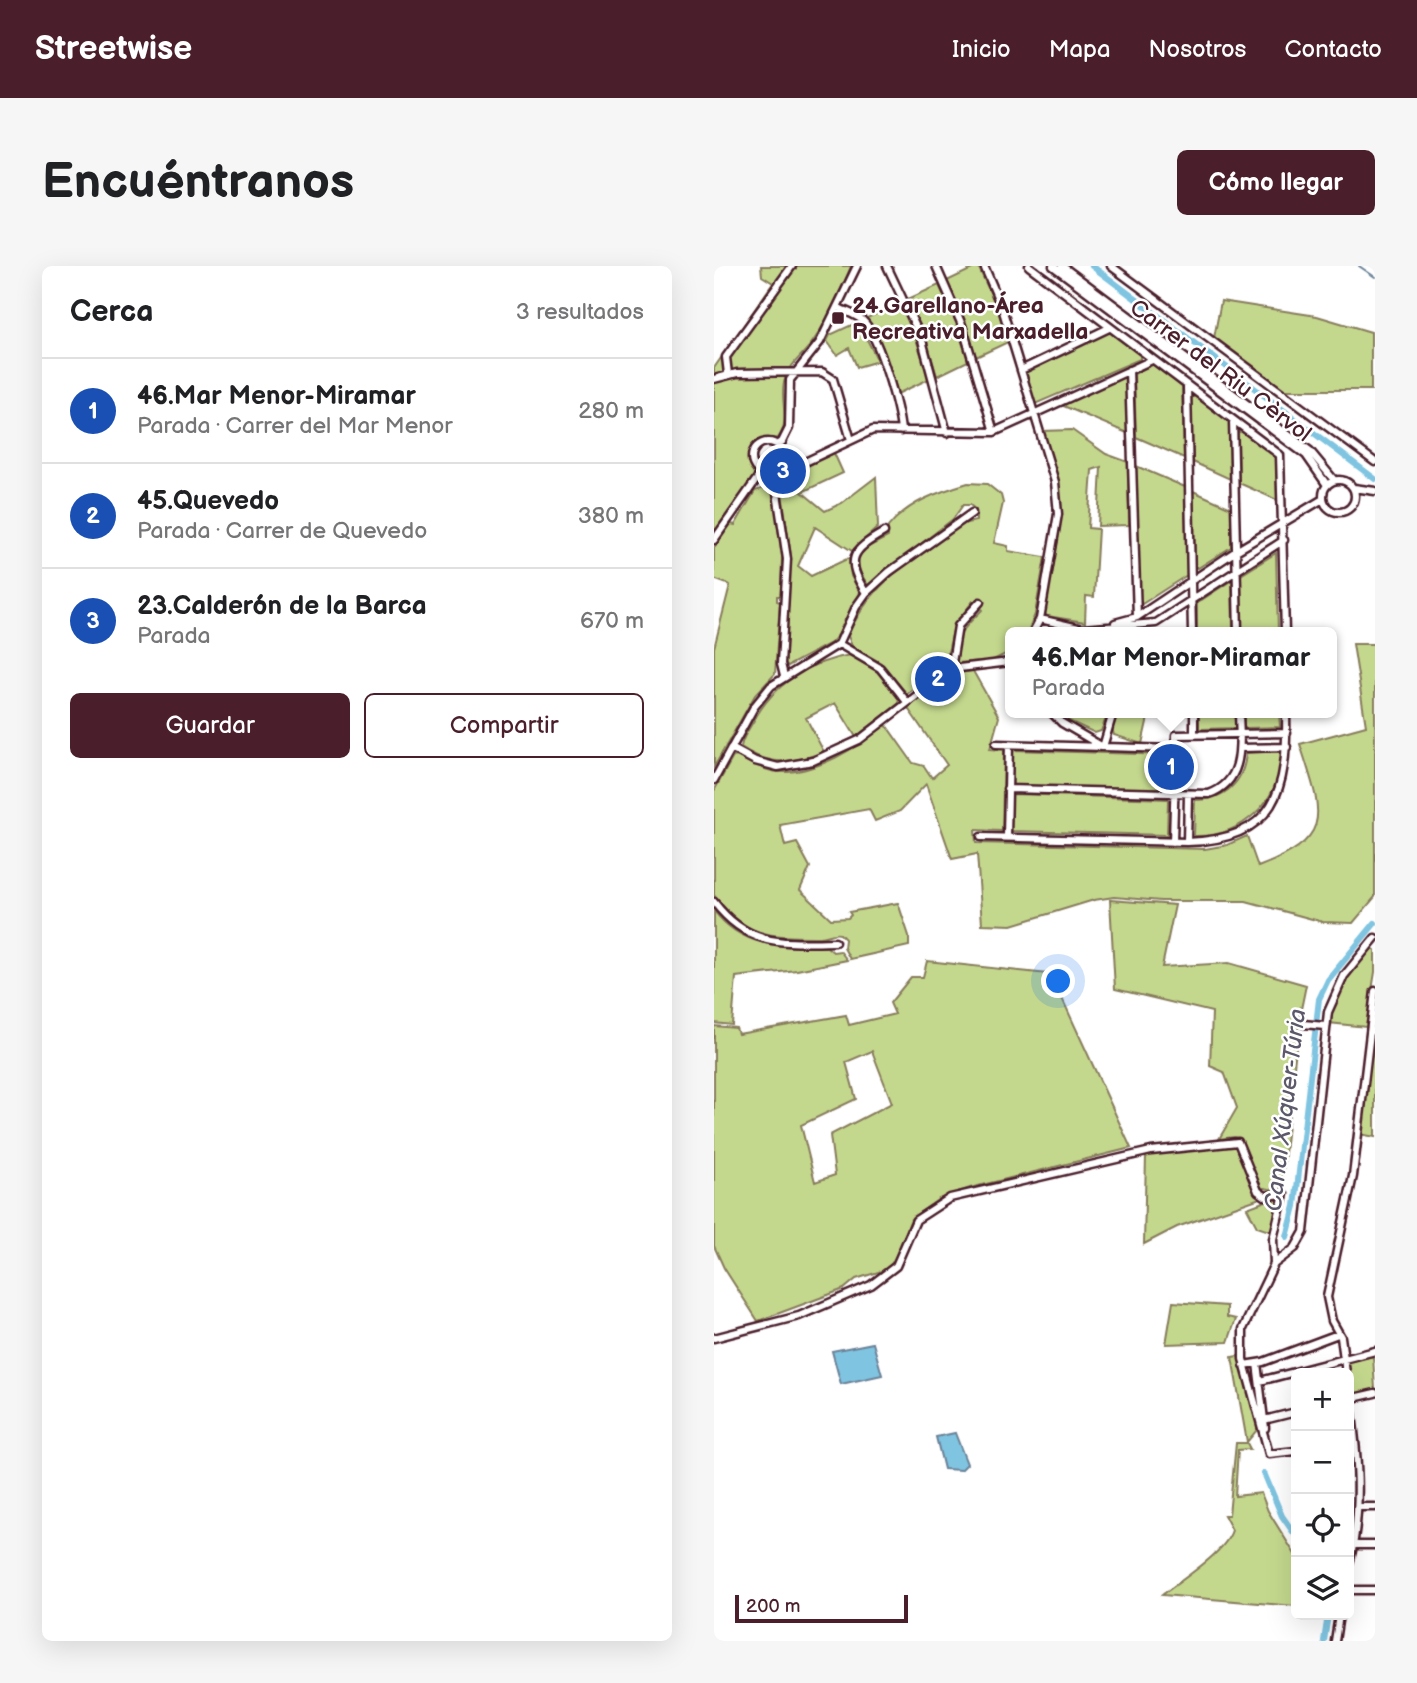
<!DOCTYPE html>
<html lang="es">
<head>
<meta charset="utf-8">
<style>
  body { margin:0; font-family:"Balsamiq Sans",sans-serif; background:#f6f6f6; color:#202124 }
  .controls { position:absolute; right:21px; bottom:21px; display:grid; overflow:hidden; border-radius:10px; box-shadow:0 7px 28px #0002 }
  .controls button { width:63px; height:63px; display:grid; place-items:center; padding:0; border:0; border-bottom:2px solid #e0e0e0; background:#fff; color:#202124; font:35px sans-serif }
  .scale { position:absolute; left:21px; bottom:18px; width:173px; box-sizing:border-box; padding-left:7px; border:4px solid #4a1f2b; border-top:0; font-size:19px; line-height:24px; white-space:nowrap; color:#4a1f2b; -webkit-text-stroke:5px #fff; paint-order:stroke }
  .you { position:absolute; left:345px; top:716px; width:24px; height:24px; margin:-18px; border:5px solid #fff; border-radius:50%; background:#1a73e8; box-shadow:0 0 0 10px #1a73e833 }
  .badge { display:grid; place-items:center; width:46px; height:46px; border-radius:50%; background:#4a1f2b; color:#fff; font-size:23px; font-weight:700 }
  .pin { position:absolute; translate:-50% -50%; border:4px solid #fff; box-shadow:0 2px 7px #0006 }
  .popup { position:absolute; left:291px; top:361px; width:332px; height:91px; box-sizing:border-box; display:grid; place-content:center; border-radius:10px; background:#fff; filter:drop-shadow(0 2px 5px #0005); font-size:23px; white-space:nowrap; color:#757577 }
  .popup b { font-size:26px; color:#202124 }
  .popup::after { content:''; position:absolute; left:50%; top:100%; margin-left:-14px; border:14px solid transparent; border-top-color:#fff }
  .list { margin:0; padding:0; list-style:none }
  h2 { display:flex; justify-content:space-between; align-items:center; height:91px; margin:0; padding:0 28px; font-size:30px }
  h2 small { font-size:23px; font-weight:400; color:#757577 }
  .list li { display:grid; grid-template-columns:46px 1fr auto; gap:21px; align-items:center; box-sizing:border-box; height:105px; padding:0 28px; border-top:2px solid #e0e0e0 }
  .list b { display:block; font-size:26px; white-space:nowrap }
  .list p { margin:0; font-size:23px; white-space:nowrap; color:#757577 }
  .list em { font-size:23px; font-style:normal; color:#757577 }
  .actions { display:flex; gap:14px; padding:21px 28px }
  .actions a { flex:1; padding:16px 0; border:2px solid #4a1f2b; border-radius:10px; text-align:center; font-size:24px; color:#4a1f2b }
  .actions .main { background:#4a1f2b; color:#fff }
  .icon { flex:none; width:38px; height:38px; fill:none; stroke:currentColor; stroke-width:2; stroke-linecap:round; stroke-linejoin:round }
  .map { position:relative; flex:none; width:661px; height:1375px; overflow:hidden; border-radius:10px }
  header { display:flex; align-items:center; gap:42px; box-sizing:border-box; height:98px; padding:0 35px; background:#4a1f2b; color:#fff }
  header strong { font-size:33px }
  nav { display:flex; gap:38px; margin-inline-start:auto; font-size:24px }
  .intro { display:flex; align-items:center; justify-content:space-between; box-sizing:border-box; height:168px; padding:0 42px }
  h1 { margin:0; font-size:49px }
  .button { padding:18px 32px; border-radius:10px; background:#4a1f2b; color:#fff; font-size:24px; font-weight:700 }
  main { display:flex; gap:42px; padding:0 42px }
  aside { flex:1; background:#fff; border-radius:10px; box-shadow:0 7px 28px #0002 }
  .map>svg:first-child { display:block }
</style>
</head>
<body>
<header>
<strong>Streetwise</strong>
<nav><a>Inicio</a><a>Mapa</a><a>Nosotros</a><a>Contacto</a></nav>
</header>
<div class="intro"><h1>Encuéntranos</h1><a class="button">Cómo llegar</a></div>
<main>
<aside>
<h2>Cerca<small>3 resultados</small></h2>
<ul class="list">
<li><span class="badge" style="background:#1a4fb4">1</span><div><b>46.Mar Menor-Miramar</b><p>Parada · Carrer del Mar Menor</p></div><em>280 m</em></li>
<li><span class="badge" style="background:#1a4fb4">2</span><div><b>45.Quevedo</b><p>Parada · Carrer de Quevedo</p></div><em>380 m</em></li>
<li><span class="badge" style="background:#1a4fb4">3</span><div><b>23.Calderón de la Barca</b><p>Parada</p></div><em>670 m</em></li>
</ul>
<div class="actions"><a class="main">Guardar</a><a>Compartir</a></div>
</aside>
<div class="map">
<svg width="661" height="1375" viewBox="0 0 661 1375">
  <rect width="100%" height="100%" fill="#fff"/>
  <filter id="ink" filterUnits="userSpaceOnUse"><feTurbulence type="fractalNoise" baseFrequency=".0143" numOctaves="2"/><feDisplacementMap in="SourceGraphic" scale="14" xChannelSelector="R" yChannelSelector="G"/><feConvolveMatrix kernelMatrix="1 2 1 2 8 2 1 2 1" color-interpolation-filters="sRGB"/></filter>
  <g filter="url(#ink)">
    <path fill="#c4d88d" stroke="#877c5c" stroke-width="2" fill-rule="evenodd" d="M47,0H137C127,25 115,52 100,74C91,88 76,97 71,113C64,133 78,154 64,172L48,173L37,180L34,193L41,211L0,266V102L59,17L48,10Z
      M264,0L284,44L294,76L262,91L250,52L233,15Z
      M225,19L242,56L254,95L223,110L211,70L194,33Z
      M507,35L603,50L657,66V124H570L500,72Z
      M186,37L203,76L215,113L183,128L171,87L153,52Z
      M144,56L164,95L143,101L135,82L123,89L113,75L116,69Z
      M395,66L426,89V93L321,138L311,105Z
      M439,98L468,121L470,192L422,171L420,108Z
      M409,111L412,113L413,167L347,139Z
      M481,130L515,155L516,213L479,196L477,132Z
      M358,164L392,188L414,196L415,259L384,260L387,201L378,204L374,262L384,263L380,331L372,330L371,356L333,350L330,346C335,305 352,264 345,223C342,203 334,184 328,165Z
      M527,165L562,190L563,234L525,217L524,167Z
      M120,187L129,207L88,226L111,245L128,237L162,211L164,261L138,285L101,261L84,300L97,310L135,292L137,310L146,327L125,368L117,377L74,400L71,397L77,290L66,213Z
      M422,200L471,221L473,309L428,338L426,336Z
      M254,217L273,218L287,229L289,237L280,277L294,280V285L331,291L321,348L314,366H296V386L279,394L243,397C238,372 252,359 268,344L266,336L259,335L240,360L231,399L193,428L167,397L138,380L134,370C155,317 203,290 248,258L262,255V244L256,239H249L239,253L154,319L145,305L144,291L152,282L174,271V261C194,236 224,226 254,217Z
      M50,222L60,228L68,290L67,330H63V335L66,336L61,408L41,429L0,501V382L16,319L0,313V282L17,258L21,259L41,225Z
      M479,225L517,242V281L484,302L481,300Z
      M562,287L564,366H528L527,309Z
      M518,314L519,366H483V337Z
      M639,378H661V631L639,657L609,656L532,635H447L400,631L380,634L298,659L268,658L263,588L238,593L212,518L186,545L161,555L155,543L66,559L71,580L83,577L96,601L86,624L117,653L134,652L137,649L135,646L184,637L195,670V680L136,693L130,682L131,673L126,668C118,666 114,671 106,671C56,671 32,672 0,629V525L19,491L24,490C36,496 50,505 64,506C103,508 143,481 172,459L199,497L210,500L218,512L233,499L193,441L232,409L236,415L239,414L236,408L259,405L285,451L276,483L290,484L288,565L261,564L262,577L491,583L513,579L533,570L544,601C622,571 608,548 586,478L652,460Z
      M136,389L167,408L185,432L184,438L142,471L121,437L92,452L110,486C79,497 56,501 27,481C28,472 34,464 39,456C59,418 95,396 136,389Z
      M356,447H394L387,465L381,467L353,454Z
      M403,447H435L428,478L400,469L398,462Z
      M485,447H521V462L485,463Z
      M530,447H565L566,461L530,462Z
      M299,484L455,489L454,524L298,520Z
      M568,485C567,535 529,571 480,570L481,534C510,534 530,517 532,487Z
      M298,528L454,533L453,569L297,565Z
      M396,634L461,639L448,701L515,697L592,719L585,753L567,925L544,921L526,874L520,871L505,873L523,842L510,806L496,800L498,746L401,723Z
      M0,645C29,683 69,681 113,681L119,686L126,685L133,694L83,704L22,711L18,759L0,757Z
      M658,682L661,684V706L652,761L615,757C619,728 638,703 658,682Z
      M213,695L343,709L347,730L417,882L256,922L225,933L197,953L183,989L174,1003L142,1013L130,1023L44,1055L10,1002L0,980V760L22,762L24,768L132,749L135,759L181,748L176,737L197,711H209ZM158,785L178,837L116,869L121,909L101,916L87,859L142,833L132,796Z
      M657,781L661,782V871L646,868Z
      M509,878L523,879L535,908L552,930L463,961L430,978L432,889Z
      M565,930L558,966L543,961L533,942Z
      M459,1036L513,1040V1051L522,1053L514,1076L452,1078Z
      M524,1090L543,1150V1164L533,1176L518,1091Z
      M659,1090L661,1123L639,1129L633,1096Z
      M522,1177H533L536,1183L524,1184L521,1230L547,1227L554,1245L582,1290V1340L448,1329C467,1314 512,1286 518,1264L510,1249H515Z"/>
    <path fill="#7fc4e0" stroke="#6a8298" stroke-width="2" d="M159,1077L168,1109L127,1118L118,1085Z
      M241,1167L253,1198L247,1204L230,1203L222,1171Z"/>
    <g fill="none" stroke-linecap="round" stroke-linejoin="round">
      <path stroke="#6a8298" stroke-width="2" d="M645,0L661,11"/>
      <path stroke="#7fc4e0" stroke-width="6" d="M378,0L661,213
        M573,971L581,940L605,733L614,714L661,657
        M550,1207L568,1250L582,1270
        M610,1375L614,1349"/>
      <g stroke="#4a1f2b" stroke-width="11">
        <path id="minor" d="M173,0L208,74L233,167
          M222,0L248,59L280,166
          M270,0L288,42L341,216L344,248L326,353L319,366
          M315,0L566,189L571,366
          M339,0L592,189L613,219
          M348,0L596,185L620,214
          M397,0L661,196
          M123,41C132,46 145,49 151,57C166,75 185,142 187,165
          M307,104L395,62
          M415,104L423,351
          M14,108L12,91L78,0
          M0,113L23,107L108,106L119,113L137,174
          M473,120L478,366
          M519,154L524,366
          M38 192a16 16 0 1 1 32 0a16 16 0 1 1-32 0Z
          M63,179L68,176L75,162L76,114L106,76L143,0
          M70,195L89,197L159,164L280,166L438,94
          M60,207L73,293L67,398L70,410
          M609 230a16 16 0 1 1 32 0a16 16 0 1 1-32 0Z
          M640,222L661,225
          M0,274L47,207
          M152,327C131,293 137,285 170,266
          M326,353L369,363L442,357L570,274
          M401,357L423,351L522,285L609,233
          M125,378L166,402L193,436
          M237,403L244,360L266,336
          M338,447L348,457L389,481L399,447
          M480,447V468
          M282,478L461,483
          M17,482L41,495L64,501L99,495L145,474L237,403L296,396
          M526,482L573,481
          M0,514L40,441L57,420L125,378L142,341L152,327L175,306L258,247
          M293,523L495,528C531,515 526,479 525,447
          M267,571L473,576C562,574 574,524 572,447
          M293,571L295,479
          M459,576L462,469L573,467
          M473,576L474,529
          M0,636C34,681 69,677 121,676
          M589,758L611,760
          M0,1072L85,1050L157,1019L182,1000L202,954L236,932L437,885L524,876L544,925L551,930L570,928L559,973L560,998
          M543,1097L551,1162
          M530,1099L549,1096L624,1068
          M632,1107L627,1071L618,1055L613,1031L639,910L661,725
          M546,1115L661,1085
          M635,1125C643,1184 650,1239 635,1298
          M635,1133L661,1127
          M550,1154L582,1146
          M555,1188L529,1093V1063L560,998L581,982L590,966L614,746L630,710L661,672
          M555,1188L582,1185
          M645,1241H661
          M639,1279H661
          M635,1324H661
          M621,1375L625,1349"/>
      </g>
      <use href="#minor" stroke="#fff" stroke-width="6"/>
    </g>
  </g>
  <rect fill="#4a1f2b" stroke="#fff" stroke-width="2.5" x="117" y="45" width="14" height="14" rx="3.5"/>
  <g text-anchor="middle" stroke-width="5" stroke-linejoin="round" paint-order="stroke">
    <g font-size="23" font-weight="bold" fill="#4a1f2b" stroke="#fff" text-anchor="start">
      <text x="138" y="47">24.Garellano-Área<tspan x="138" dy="26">Recreativa Marxadella</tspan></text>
    </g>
    <g font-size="23" fill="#4a1f2b" stroke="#fff">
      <text transform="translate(507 104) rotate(37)" y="8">Carrer del Riu Cèrvol</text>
    </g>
    <g font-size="24" font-style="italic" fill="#5d596a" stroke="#fff">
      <text transform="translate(571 844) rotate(-83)" y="8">Canal Xúquer-Túria</text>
    </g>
  </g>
</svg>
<div class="controls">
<button>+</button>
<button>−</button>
<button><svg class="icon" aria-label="locate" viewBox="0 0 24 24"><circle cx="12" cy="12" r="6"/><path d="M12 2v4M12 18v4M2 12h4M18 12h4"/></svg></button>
<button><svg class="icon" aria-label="layers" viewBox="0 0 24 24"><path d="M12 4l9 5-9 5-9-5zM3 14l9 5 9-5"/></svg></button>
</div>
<div class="scale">200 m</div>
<div class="you"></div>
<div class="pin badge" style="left:457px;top:501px;background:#1a4fb4">1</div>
<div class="popup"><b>46.Mar Menor-Miramar</b>Parada</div>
<div class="pin badge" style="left:224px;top:413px;background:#1a4fb4">2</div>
<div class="pin badge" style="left:69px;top:205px;background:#1a4fb4">3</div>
</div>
</main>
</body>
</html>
